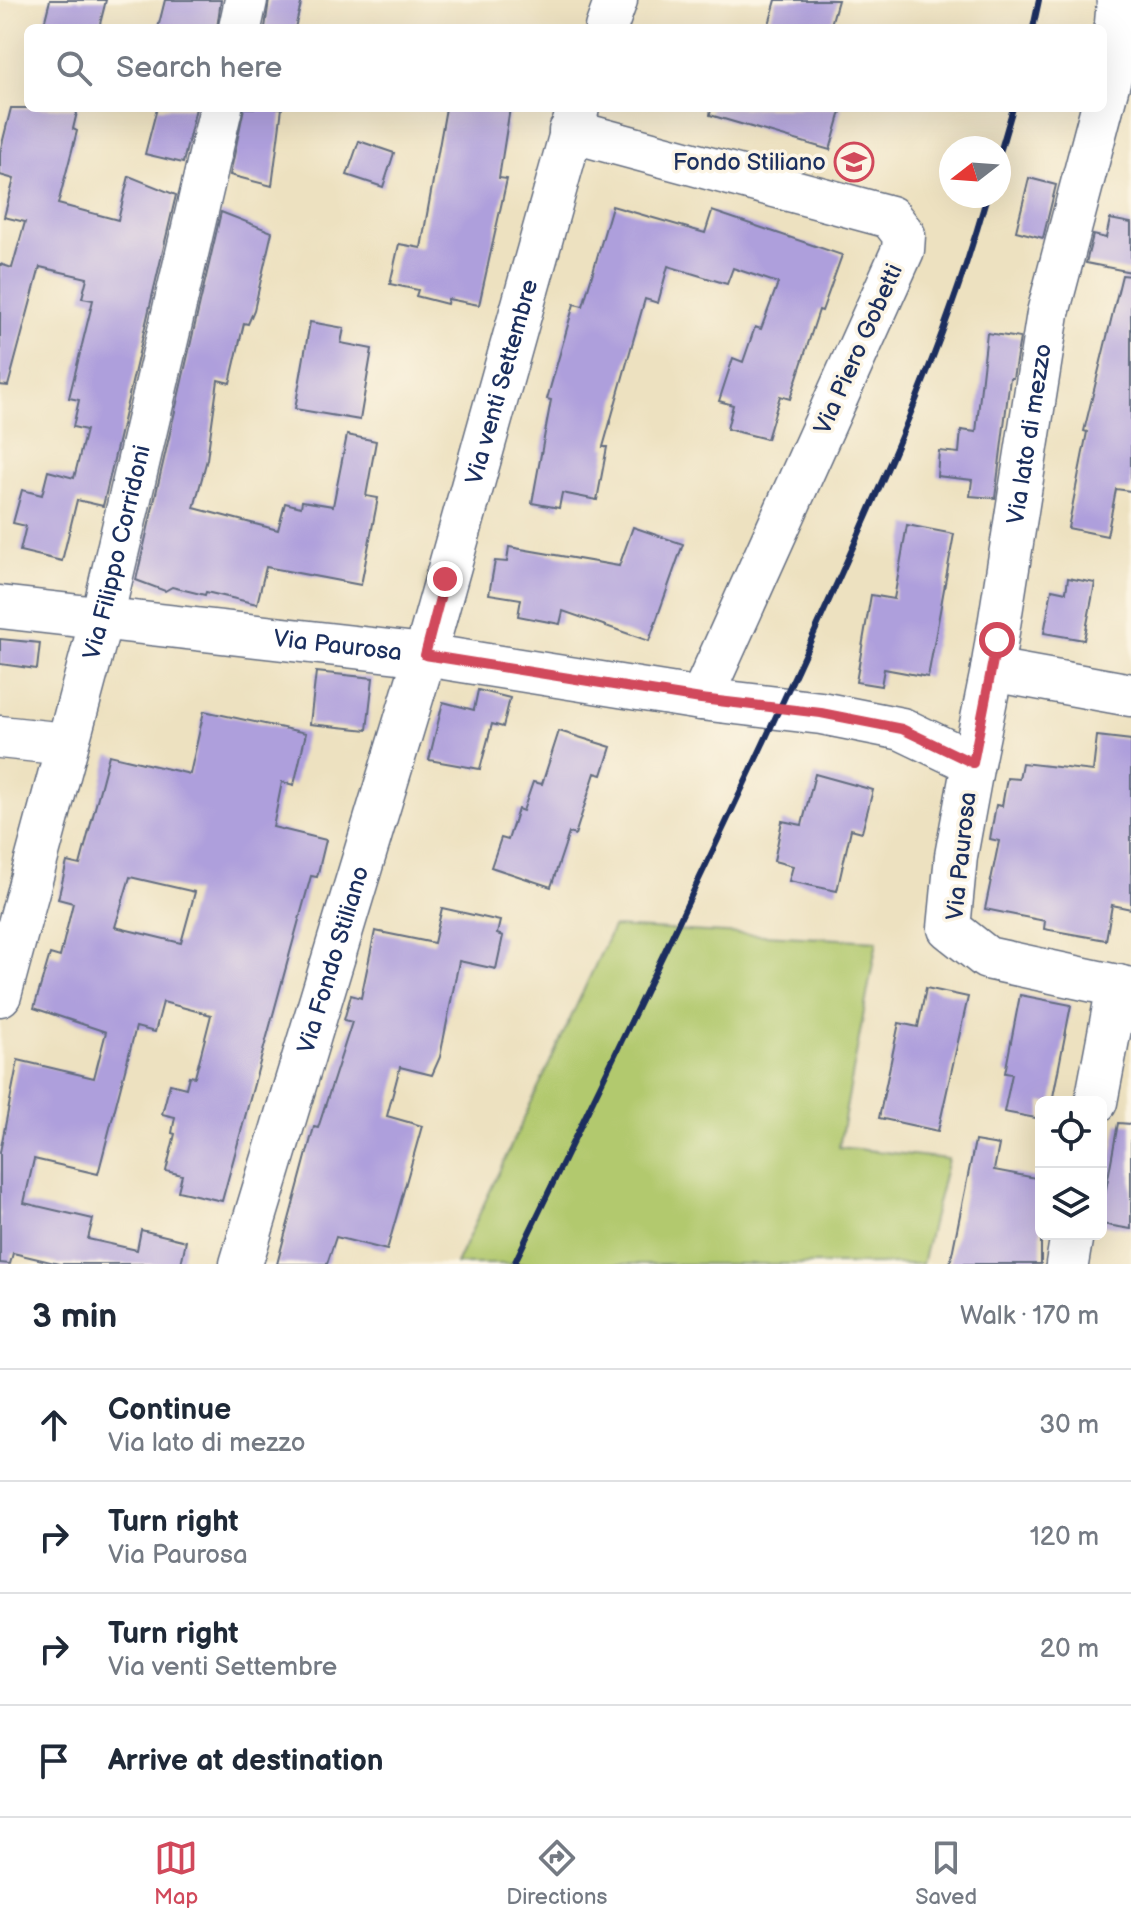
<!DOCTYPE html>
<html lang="en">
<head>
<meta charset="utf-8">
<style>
  body { margin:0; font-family:"Balsamiq Sans",sans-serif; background:#f2f2f3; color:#1f2937 }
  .controls { position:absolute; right:24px; bottom:24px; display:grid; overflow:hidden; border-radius:12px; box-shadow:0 8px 32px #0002 }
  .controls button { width:72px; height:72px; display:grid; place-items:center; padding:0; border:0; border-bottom:2px solid #e0e1e3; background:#fff; color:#1f2937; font:40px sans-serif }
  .compass { position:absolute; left:939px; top:136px; width:72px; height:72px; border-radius:50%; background:#fff; box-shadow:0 8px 32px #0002; rotate:253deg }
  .stop { position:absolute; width:24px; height:24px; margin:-18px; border:6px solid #d1495b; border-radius:50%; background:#fff }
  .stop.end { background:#d1495b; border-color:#fff; box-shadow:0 2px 8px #0008 }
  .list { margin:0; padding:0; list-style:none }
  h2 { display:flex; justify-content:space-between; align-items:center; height:104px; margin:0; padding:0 32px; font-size:34px }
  h2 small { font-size:26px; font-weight:400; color:#747a83 }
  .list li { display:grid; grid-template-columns:52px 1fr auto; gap:24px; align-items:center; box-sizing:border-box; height:112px; padding:0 32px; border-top:2px solid #e0e1e3 }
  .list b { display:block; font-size:30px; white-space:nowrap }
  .list p { margin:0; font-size:26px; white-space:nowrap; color:#747a83 }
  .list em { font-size:26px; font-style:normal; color:#747a83 }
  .icon { flex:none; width:44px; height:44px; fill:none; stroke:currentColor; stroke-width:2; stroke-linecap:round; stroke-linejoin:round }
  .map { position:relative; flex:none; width:1131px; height:1264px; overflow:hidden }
  .search { position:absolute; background:#fff; box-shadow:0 8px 32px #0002; left:24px; right:24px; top:24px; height:88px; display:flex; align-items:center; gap:20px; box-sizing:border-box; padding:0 28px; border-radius:12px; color:#747a83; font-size:30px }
  .sheet { height:552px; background:#fff }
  nav { display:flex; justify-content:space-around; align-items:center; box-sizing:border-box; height:112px; border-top:2px solid #e0e1e3; background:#fff; font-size:22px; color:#747a83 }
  nav a { display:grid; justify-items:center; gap:4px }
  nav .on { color:#d1495b }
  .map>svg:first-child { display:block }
</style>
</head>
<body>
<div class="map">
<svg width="1131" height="1264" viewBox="0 0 1131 1264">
  <rect width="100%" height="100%" fill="#fcf5e5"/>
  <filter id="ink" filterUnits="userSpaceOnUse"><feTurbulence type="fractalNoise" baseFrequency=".0125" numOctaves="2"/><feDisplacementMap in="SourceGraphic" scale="16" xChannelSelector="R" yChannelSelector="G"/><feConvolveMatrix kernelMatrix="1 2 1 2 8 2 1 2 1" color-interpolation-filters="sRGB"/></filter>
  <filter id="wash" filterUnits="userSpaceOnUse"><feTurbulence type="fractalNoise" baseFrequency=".006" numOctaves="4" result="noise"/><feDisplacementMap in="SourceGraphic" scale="32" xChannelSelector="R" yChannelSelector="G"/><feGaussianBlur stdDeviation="1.8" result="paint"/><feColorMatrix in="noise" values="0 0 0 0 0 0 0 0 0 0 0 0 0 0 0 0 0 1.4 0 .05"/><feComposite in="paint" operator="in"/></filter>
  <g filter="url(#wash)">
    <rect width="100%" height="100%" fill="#ede1c0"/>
    <path fill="#b2c96e" stroke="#667c66" stroke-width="2" d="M613,927L877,941L839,1147L948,1159L922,1264H456Z"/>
    <g id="blocks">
      <path fill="#ae9fdc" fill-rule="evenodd" d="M50,0H106L99,28H43Z
        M165,0H221L217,28H158Z
        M269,0H302L295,28H265Z
        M776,0H838L830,28H768Z
        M11,108H78L73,129L77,131L58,204L118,220L129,176L176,195L103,506L77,500L62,561L20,551L26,526L13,523L22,490L42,495L48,471L74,478L86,430L73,427L79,400L69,398L93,300L82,298L87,278L40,267L8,386L0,385V264L12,268L25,222L4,217L14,179L0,175V152Z
        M157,108H196L183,163L145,154Z
        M244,108H282L272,186L230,175Z
        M446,108H510L499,178L507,179L479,305L448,299L447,304L416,296L418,290L390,284L399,244L421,248Z
        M711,108H842L830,150L710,115Z
        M359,141L394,153L383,187L347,175Z
        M1029,178L1056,185L1043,238L1016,231Z
        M612,206L705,233L712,211L842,255L822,311L819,310L790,399L780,396L767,439L727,429L733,405L719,401L733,358L743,362L755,327L761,329L778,283L733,268L727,284L668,266L658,303L645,299L603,447H607L597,500L562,493L559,508L532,503L551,400L547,399L574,304L583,306Z
        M221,212L272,232L254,310L248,324L244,323L230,383L218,380L207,459L194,508L278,530L285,503L301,507L302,501L333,506L347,435L376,441L366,496L378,498L361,585L266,567L257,604L206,592L205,595L172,587L165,591L136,580Z
        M1110,219L1131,223V272L1086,263L1093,235L1106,238Z
        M1122,275L1131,276V491L1116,489L1107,536L1068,528L1087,432L1084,431Z
        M310,322L344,328L341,343L372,349L360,420L295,409Z
        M987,333L1020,338L1013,378H1010L995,498L970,496L972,480L937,476L939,451L959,453L961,430L976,432Z
        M907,525L954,534L928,677L884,669L881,686L856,682L871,595L894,599Z
        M633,527L683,544L649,641L563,611L560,624L518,616L521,599L489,594L495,561L507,562L509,547L619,566Z
        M1068,578L1095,583L1084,640L1044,633L1052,589L1066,592Z
        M0,639L40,643L37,669L0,664Z
        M316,672L373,678L367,730L310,724Z
        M478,690L510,698L503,727L492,724L480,769L429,760L443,702L474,710Z
        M204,711L306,733L294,785L282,782L273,827L326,840L317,877L311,876L222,1201L178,1191L182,1175L166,1171L175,1134L172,1133L175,1117L162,1114L170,1084L186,1088L189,1076L195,1077L211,1015L163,1002L155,1032L136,1027L98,1174L34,1159L24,1203L93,1219L88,1239L137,1250L141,1230L186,1241L181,1264H59L13,1253L10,1264L0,1263V1152L18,1060L94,1078L106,1032L34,1008L50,954L60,957L73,903L58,899L67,862L80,865L109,755L190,774ZM130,877L195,892L181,943L115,927Z
        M559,731L611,747L602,775L595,773L575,835L569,833L551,887L491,867L501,838L508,840L518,809L523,811L533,782L542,784Z
        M1097,736L1131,740V909L1112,905L1106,940L1044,929L1045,921L985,909L999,841L990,839L996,805L1002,806L1007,778L1019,779L1022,763L1093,771Z
        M815,774L873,790L862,832L851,829L837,891L789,881L793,866L774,861L782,821L802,825Z
        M442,908L500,921L497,934L503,936L496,969L459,961L440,1057L432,1075L400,1067L387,1116L422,1126L387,1250L336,1237L327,1264H277L314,1127L318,1128L352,1022L344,1020L351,995L361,998L375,931L434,943Z
        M926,988L968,997L938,1131L879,1118L899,1023L918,1027Z
        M1020,995L1071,1005L1052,1102H1041V1119L1004,1112L1012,1074L1005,1073Z
        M1118,1123L1131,1124V1229L1101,1224V1194L1105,1195Z
        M975,1141L999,1145L994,1170L1041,1179V1264H950Z"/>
    </g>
  </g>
  <g filter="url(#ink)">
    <use href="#blocks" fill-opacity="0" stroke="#646d80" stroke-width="2"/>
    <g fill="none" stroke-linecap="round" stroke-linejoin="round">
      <g stroke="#646d80" stroke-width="45">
        <g id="minor">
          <path d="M240,28L246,0"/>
          <path d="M606,28L616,0"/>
          <path d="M1103,104L1112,70L1118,0"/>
          <path d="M570,131L890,217L904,235L903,250L701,699"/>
          <path id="s1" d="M0,607L425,655L701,699L821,713L902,729L973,763L956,856L949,928L987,958L1131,989"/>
          <path d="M992,670L1131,695"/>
          <path d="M0,737L66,744"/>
          <path id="s2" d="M973,763L992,670L1048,313L1102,108"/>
          <path id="s3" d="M0,995L106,601L221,108"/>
          <path d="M1096,1102L1118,986"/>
          <path id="s4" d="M241,1264L425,655L578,108"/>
          <path d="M1067,1264L1072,1234"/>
        </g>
      </g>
      <use href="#minor" stroke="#fff" stroke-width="42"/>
      <path stroke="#1b2f5e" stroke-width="6" d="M1033,28L1039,0
        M999,156L1013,108
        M514,1264C612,1060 712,857 806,651C874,502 942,354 987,196"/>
    </g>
  </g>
  <g fill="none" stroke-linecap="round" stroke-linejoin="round" filter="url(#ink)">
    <path stroke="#d1495b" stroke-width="10" d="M445,579L425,655L701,699L821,713L902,729L973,763L997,640"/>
  </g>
  <defs>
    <g id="school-ring" transform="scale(2)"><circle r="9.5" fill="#fcf5e5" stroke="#d1495b" stroke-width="1.5"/><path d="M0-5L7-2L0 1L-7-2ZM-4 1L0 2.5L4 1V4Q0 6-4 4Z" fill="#d1495b"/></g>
  </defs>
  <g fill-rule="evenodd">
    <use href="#school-ring" x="854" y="162"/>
  </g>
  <g text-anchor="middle" stroke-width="7" stroke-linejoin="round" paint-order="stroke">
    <g font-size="24" fill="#1b2f5e" stroke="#fcf5e5" text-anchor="end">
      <text x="826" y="170">Fondo Stiliano</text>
    </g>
    <g font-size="24" fill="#1b2f5e" stroke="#fcf5e5">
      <text transform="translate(858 349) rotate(-66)" y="8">Via Piero Gobetti</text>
      <text dy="8" stroke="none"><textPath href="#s4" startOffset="920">Via venti Settembre</textPath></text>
      <text dy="8" stroke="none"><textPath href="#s2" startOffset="334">Via lato di mezzo</textPath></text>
      <text dy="8" stroke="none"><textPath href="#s3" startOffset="458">Via Filippo Corridoni</textPath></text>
      <text dy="8" stroke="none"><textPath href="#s1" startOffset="340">Via Paurosa</textPath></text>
      <text transform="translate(961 856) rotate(-84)" y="8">Via Paurosa</text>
      <text dy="8" stroke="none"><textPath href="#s4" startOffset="318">Via Fondo Stiliano</textPath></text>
    </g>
  </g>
</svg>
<div class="controls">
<button><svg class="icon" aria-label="locate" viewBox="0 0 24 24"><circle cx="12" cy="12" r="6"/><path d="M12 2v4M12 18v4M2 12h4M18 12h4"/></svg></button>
<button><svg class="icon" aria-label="layers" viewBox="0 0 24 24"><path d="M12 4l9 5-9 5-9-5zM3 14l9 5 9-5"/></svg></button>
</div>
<svg class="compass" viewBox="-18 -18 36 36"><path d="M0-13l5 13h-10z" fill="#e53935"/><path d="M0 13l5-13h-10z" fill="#747a83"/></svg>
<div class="stop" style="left:997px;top:640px"></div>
<div class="stop end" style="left:445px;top:579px"></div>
<div class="search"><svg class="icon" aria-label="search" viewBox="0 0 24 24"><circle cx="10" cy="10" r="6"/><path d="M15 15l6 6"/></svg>Search here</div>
</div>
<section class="sheet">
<h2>3 min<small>Walk · 170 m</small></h2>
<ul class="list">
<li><svg class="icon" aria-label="ahead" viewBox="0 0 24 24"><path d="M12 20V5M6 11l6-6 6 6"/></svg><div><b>Continue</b><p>Via lato di mezzo</p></div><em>30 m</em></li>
<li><svg class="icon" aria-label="right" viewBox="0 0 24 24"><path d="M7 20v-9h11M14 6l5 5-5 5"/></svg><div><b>Turn right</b><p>Via Paurosa</p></div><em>120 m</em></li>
<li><svg class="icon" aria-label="right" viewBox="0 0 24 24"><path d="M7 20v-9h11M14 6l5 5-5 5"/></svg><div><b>Turn right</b><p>Via venti Settembre</p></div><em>20 m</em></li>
<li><svg class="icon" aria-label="arrive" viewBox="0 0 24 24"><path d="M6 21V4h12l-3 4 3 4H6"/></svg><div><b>Arrive at destination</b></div></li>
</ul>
</section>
<nav>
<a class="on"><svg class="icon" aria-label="map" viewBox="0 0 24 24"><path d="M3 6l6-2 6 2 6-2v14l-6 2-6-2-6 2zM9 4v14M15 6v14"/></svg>Map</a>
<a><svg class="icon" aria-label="directions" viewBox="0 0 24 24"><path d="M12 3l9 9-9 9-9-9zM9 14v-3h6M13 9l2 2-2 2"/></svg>Directions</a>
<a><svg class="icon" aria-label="saved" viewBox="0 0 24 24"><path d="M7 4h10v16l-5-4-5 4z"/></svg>Saved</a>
</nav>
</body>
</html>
